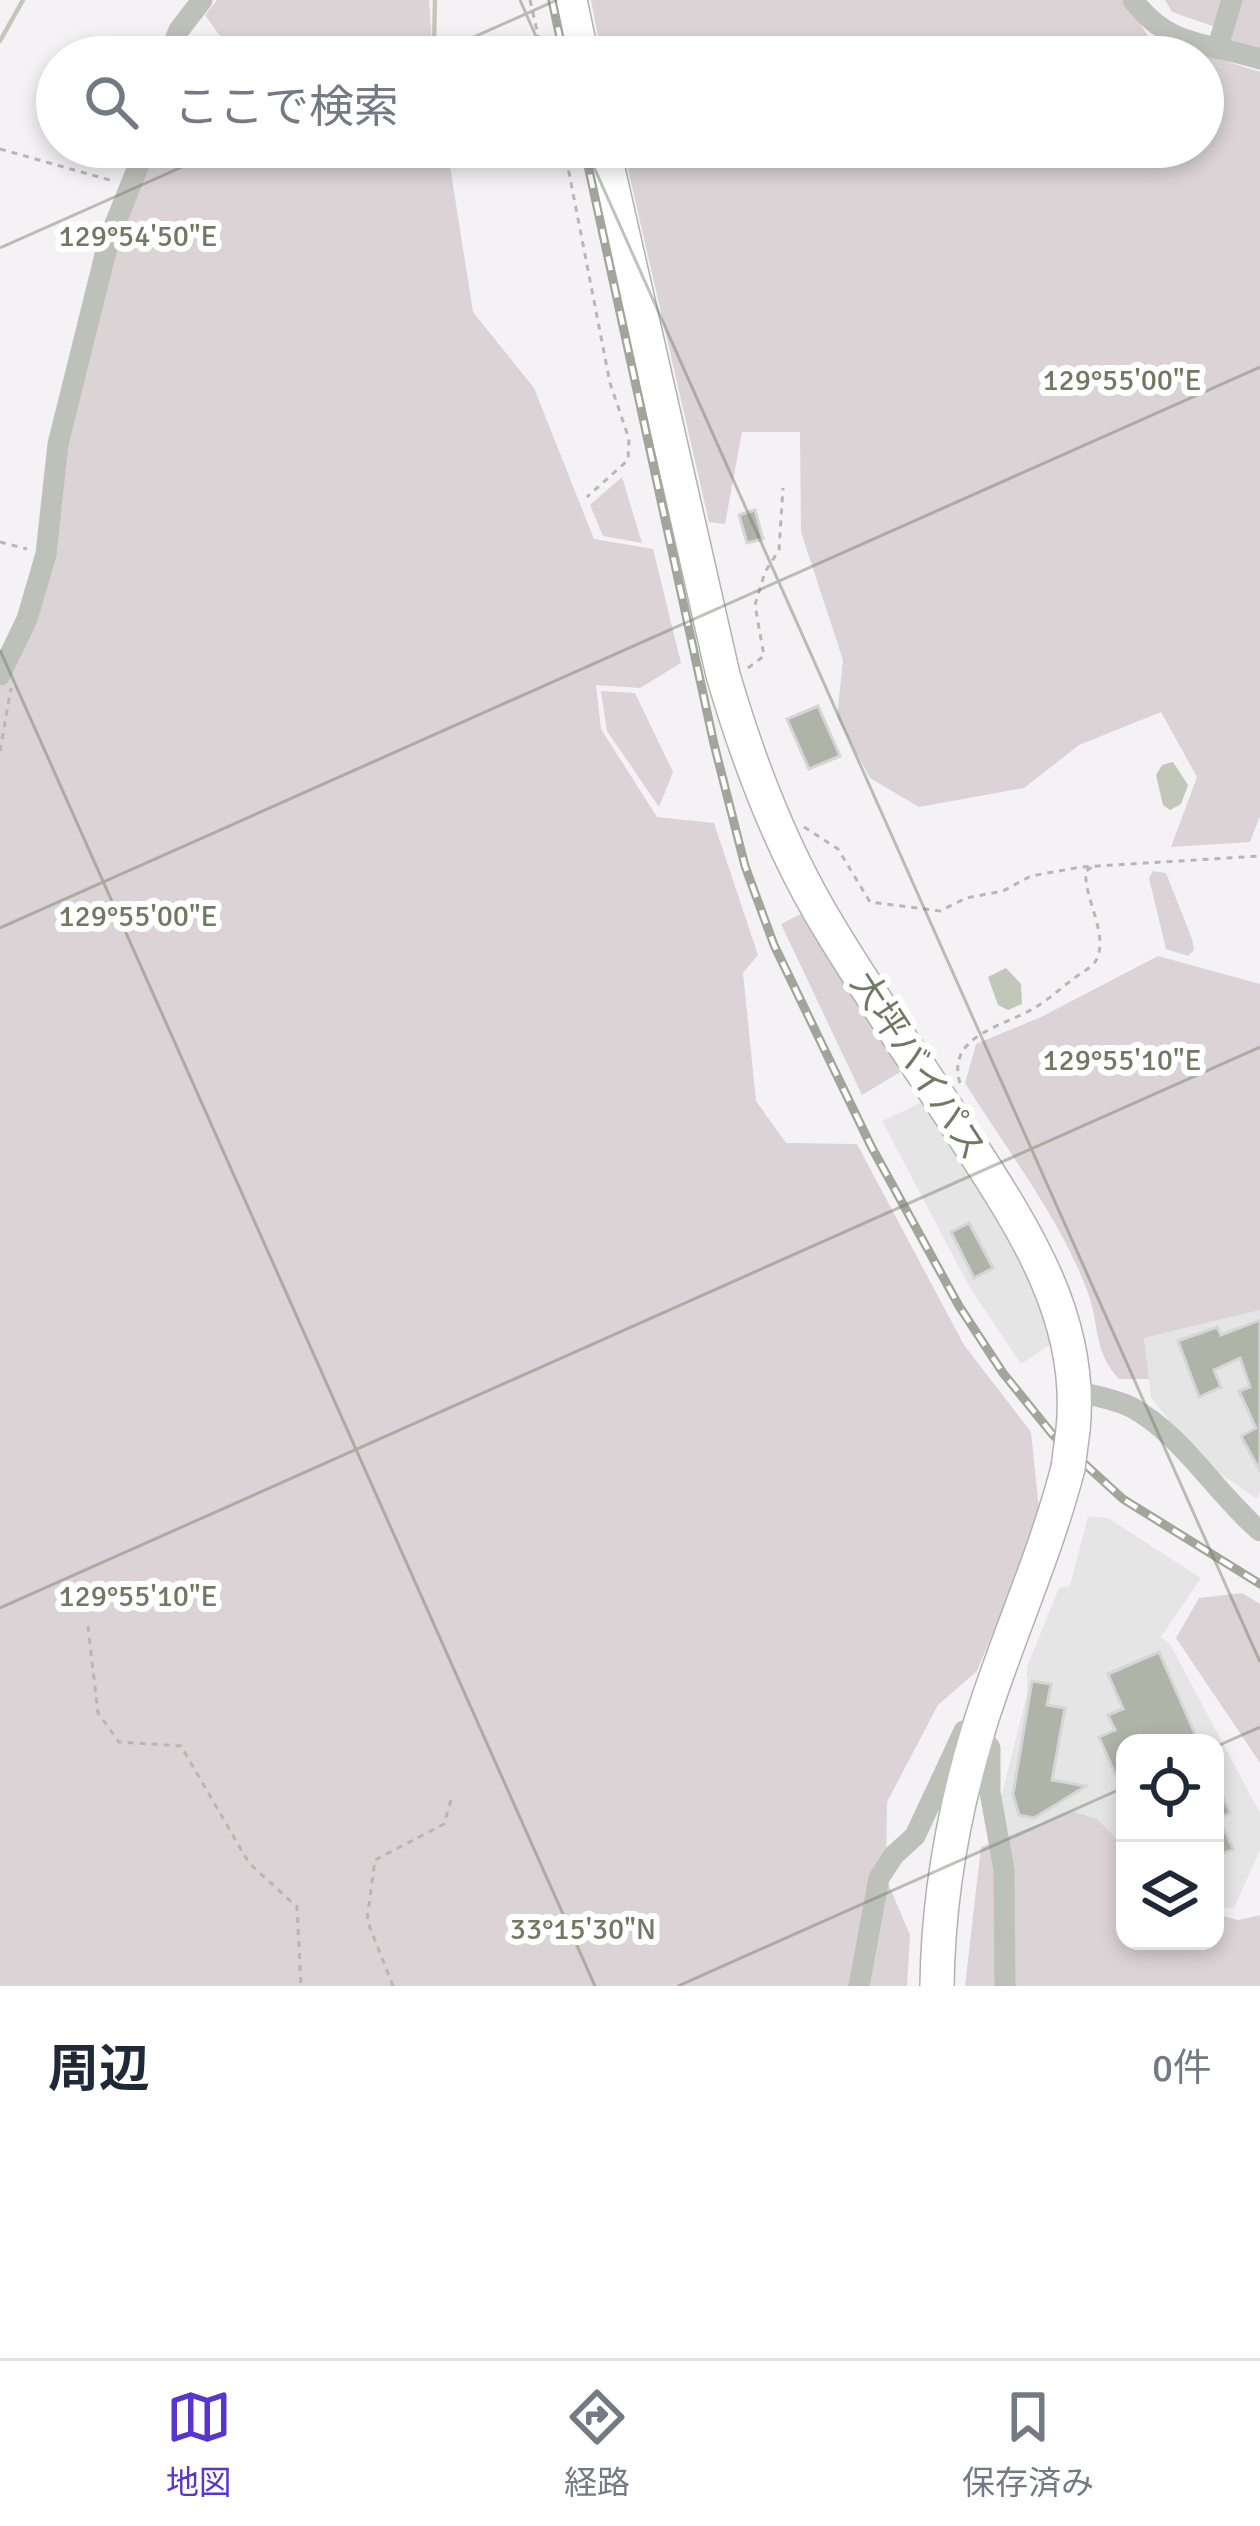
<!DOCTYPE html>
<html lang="ja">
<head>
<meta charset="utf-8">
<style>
  body { margin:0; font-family:Signika,"Noto Sans JP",sans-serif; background:#f6f6f7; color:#1f2937 }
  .controls { position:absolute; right:36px; bottom:36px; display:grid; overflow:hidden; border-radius:24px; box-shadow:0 6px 18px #0003 }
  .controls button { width:108px; height:108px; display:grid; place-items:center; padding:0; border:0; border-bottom:3px solid #e0e1e3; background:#fff; color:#1f2937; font:60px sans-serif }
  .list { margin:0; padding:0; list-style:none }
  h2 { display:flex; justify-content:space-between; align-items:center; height:156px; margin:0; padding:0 48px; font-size:51px }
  h2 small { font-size:39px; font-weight:400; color:#747a83 }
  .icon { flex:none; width:66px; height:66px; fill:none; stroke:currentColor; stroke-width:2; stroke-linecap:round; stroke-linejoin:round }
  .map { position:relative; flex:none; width:1260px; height:1986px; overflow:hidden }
  .search { position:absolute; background:#fff; box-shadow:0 6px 18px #0003; left:36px; right:36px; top:36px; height:132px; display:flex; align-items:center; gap:30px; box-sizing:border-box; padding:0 42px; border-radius:66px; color:#747a83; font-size:45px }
  .sheet { height:372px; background:#fff }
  nav { display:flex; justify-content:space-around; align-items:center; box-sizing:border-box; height:168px; border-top:3px solid #e0e1e3; background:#fff; font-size:33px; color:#747a83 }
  nav a { display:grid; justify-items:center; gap:6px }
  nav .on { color:#5736d0 }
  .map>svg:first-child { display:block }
</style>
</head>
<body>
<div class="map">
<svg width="1260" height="1986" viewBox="0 0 1260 1986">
  <rect width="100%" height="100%" fill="#f5f2f5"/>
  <path fill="#e6e5e5" d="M927,1100L1034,1282L1051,1344L1021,1364L970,1288L882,1121Z
    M1260,1310V1492L1257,1499L1199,1459L1151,1397L1144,1338Z
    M1088,1516L1108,1518L1201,1578L1161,1637L1170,1644L1260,1813V1850L1234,1908L1215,1907V1743H1125V1847L1097,1820L1040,1822L1009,1837L1001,1798L1027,1694V1667L1059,1588L1070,1586Z"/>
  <path fill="#dbd3d6" d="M217,0H429L433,57H223L225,43L205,15Z
    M591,0H1125L1148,36L1260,72V816L1250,842L1171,847L1197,777L1161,712L1079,745L1024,788L919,807L870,778L837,717L843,660L801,532L800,432H742L725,524L709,522L623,147H1203V57H602Z
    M1165,0H1223L1215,27L1172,12Z
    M1242,0H1260V55L1229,43Z
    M208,147H447L473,312L534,388L594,539L653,549L681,663L640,688L596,685L601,729L657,817L714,823L758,955L743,973L756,1101L786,1143L857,1144L964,1345L1031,1432L1040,1519L977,1671L938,1705L887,1802L886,1879L910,1935L907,1986H0V687L35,624L64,444L115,244L147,165L206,155Z
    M622,477L642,543L603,536L590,505Z
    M601,691L635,693L673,772L659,807L607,731Z
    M1153,871L1166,873L1192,939L1194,950L1188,956L1166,949L1149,878Z
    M805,912L902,1071L862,1095L781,924Z
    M1158,956L1260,984V1310L1144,1338L1149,1379H1119C1093,1351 1100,1327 1088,1293C1063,1223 1005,1147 965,1083L976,1044L1041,1017Z
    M1242,1593L1260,1604V1763L1176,1638L1199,1598Z
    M1071,1811L1097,1819L1125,1847V1941H1215V1914L1238,1920L1260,1915V1986H965L981,1847Z"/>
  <path fill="#c3c7b9" d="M1173,762L1188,785L1181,804L1170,810L1163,805L1156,775L1162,765Z
    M1006,968L1021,984L1022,1004L1008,1010L998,1005L988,977Z"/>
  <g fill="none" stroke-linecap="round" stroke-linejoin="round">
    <path stroke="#c3c7b9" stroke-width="4.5" d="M0,41L23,0
      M434,45L435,0"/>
  </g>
  <path fill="#afb4a9" stroke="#d6d4d6" stroke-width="3" d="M755,510L763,539L747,543L739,515Z
    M818,706L840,756L809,769L787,719Z
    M969,1223L993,1268L974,1278L951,1232Z
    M1260,1320V1471L1241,1436L1256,1428L1239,1391L1250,1387L1240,1358L1214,1370L1221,1387L1199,1397L1178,1341L1217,1327L1221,1335Z
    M1159,1652L1199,1743H1125V1797L1099,1737L1115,1730L1108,1715L1123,1709L1108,1674Z
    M1032,1681L1051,1684L1047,1705L1065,1708L1052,1780L1086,1786L1034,1818L1019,1815L1013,1794Z
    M1215,1779L1230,1813L1219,1818L1233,1849L1215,1857Z"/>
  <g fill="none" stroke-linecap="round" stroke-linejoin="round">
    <g stroke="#b0b3ac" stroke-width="36">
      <path id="highway" d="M570,0L582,57
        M603,147L723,675C747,757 777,838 820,912C863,986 913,1056 959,1128C1019,1221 1085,1315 1073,1430
        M937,1986C938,1900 953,1814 978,1731C1005,1642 1044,1560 1068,1468"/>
    </g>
    <path stroke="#b6b8b2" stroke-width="3" stroke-dasharray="6 6" stroke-linecap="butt" d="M530,0L543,57
      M564,147L610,383L629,439L628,460L587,497
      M0,149L113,181
      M0,542L27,549
      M748,668L764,656L755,605L765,572L779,550L783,488
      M0,751L11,688
      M804,827L838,849L870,902L940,911L966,898L1003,891L1031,876L1081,867L1260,856
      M960,1083C945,1035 1006,1026 1036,1007C1049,999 1061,988 1073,979C1079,974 1091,968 1095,962C1111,937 1083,898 1086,871L1092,867
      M88,1626L98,1713L119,1742L181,1746L249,1863L297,1907L301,1986
      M393,1986L367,1920L375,1860L444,1824L451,1800"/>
    <path stroke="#bec1ba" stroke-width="21" d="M1133,0C1169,48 1206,42 1260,59
      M1218,46L1232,0
      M168,57L179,30L202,0
      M0,675L27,619L46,554L58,444L109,239L146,147
      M1077,1391C1094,1396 1115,1399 1131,1407C1183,1435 1216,1494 1260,1531
      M859,1986L879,1878L894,1855L915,1836L964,1731L978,1730L990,1748V1792L1004,1870L1005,1986"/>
    <use href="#highway" stroke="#fff" stroke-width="33"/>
    <g stroke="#a1a69a" stroke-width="9">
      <path id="rail" d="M552,0L564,57
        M584,147L714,744L745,866L774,945L871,1146L959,1306L1003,1373L1053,1435L1123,1499L1260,1584"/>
    </g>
    <use href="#rail" stroke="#fff" stroke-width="4.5" stroke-dasharray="14" stroke-linecap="butt"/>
    <g stroke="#b0b3ac" stroke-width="36" stroke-linecap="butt">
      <path id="highway-bridge" d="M1068,1468L1073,1430"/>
    </g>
    <use href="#highway-bridge" stroke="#fff" stroke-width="33"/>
  </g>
  <path fill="none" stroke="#707a63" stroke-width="3" stroke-opacity="0.45" d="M520,0L545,57M429,57L557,0M585,147L1260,1662M0,248L227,147M0,650L595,1986M0,928L1260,367M0,1608L1260,1047M1215,1747L1260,1727M678,1986L1125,1787"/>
  <g text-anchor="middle" stroke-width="12" stroke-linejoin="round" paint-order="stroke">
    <g font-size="36" fill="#707a63" stroke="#fff">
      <text transform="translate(919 1065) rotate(57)" y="13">大坪バイパス</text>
    </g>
  </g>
  <g font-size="30" text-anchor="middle" fill="#707a63" stroke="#fff" stroke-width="12" stroke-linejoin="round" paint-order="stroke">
    <text x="138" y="246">129°54'50"E</text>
    <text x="1122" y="390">129°55'00"E</text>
    <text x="138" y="926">129°55'00"E</text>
    <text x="1122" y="1070">129°55'10"E</text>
    <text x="138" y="1606">129°55'10"E</text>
    <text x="583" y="1939">33°15'30"N</text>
  </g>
</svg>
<div class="controls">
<button><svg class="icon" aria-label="locate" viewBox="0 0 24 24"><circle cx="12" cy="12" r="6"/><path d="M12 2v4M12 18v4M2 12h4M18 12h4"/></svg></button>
<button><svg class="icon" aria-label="layers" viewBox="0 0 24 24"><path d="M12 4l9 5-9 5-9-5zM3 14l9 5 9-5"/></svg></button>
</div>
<div class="search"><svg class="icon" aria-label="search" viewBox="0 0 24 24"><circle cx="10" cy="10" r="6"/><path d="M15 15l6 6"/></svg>ここで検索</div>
</div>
<section class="sheet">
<h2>周辺<small>0件</small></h2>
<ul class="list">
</ul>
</section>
<nav>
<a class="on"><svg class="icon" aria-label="map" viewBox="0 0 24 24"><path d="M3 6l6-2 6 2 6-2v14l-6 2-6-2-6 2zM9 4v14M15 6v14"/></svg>地図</a>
<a><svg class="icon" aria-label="directions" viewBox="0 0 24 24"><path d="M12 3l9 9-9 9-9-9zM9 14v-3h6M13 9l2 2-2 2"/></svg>経路</a>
<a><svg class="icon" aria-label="saved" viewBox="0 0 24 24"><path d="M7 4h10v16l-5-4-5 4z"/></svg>保存済み</a>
</nav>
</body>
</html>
